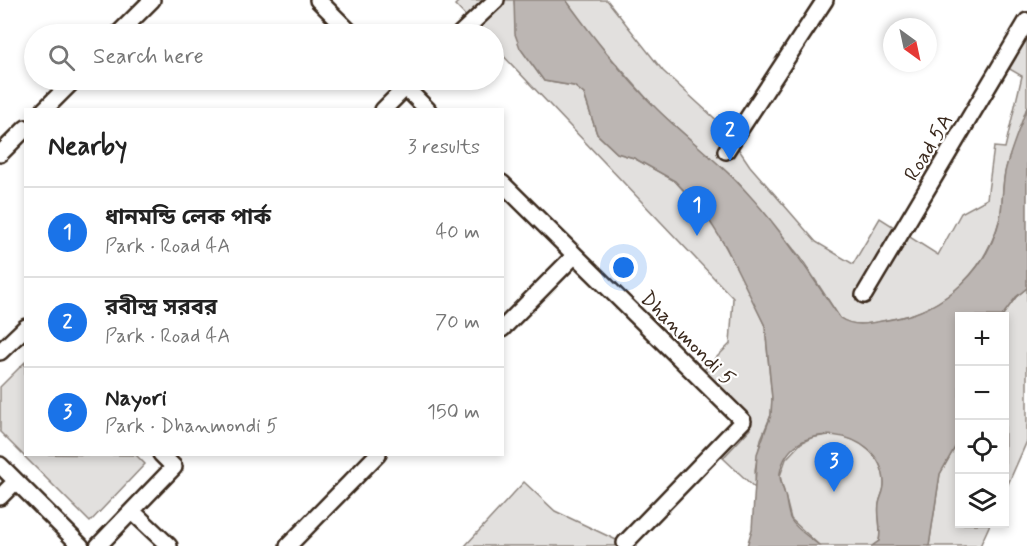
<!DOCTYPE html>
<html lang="en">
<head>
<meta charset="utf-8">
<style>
  body { margin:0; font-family:Mynerve,"Noto Sans Bengali",sans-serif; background:#f2f2f2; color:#222 }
  .controls { position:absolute; right:18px; bottom:18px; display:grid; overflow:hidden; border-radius:0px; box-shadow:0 3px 9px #0003 }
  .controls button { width:54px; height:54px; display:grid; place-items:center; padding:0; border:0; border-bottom:2px solid #e0e0e0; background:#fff; color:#222; font:30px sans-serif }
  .compass { position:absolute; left:883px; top:18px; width:54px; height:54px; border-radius:50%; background:#fff; box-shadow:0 3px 9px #0003; rotate:147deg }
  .you { position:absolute; left:624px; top:268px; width:21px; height:21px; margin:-15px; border:4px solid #fff; border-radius:50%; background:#1a73e8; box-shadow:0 0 0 9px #1a73e833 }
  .badge { display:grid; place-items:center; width:39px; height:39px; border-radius:50%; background:#1a73e8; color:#fff; font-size:20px; font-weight:700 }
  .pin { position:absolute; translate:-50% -50px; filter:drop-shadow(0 2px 3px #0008) }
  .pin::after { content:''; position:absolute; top:32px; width:21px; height:18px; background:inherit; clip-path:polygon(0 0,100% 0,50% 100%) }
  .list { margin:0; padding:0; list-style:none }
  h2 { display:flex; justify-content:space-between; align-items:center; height:78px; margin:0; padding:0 24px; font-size:26px }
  h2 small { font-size:20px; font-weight:400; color:#767676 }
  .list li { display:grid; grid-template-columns:39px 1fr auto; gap:18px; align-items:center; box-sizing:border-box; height:90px; padding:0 24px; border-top:2px solid #e0e0e0 }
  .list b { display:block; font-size:22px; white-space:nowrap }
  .list p { margin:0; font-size:20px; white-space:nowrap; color:#767676 }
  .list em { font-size:20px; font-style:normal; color:#767676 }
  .icon { flex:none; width:33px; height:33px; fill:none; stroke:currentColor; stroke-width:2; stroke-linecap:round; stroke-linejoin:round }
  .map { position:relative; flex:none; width:1027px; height:546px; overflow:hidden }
  .search { position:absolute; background:#fff; box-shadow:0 3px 9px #0003; left:24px; top:24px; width:480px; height:66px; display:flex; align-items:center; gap:15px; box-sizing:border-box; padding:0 21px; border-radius:33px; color:#767676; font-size:22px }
  .panel { position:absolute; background:#fff; box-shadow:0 3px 9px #0003; left:24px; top:108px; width:480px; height:348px; border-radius:0px }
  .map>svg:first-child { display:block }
</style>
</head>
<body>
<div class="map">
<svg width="1027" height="546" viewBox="0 0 1027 546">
  <rect width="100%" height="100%" fill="#fff"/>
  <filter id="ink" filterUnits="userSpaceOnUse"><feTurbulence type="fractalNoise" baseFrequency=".0167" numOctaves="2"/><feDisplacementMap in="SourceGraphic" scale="12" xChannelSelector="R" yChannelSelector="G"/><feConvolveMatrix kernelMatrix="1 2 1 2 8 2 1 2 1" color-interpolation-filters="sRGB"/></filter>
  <g filter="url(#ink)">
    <path fill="#e2e0de" stroke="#8e857e" stroke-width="1.5" d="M460,0H514L520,48L544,81L574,86L584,94L597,134L617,153L634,158L675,181L713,224L744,281L765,326L772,398L771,415L761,439L755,470L756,489L723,458L750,429L697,377L730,344L733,298L494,46V34H483L455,5Z
      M566,0H607L663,71L723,126L750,166L816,242L853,264L880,218L938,255L961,213L987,199L994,147L1005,148L1022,76L1001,64L1027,21C1027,47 1027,83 1027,108C1022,130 1009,151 1005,173C1002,188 1003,204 1000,218C987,267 948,309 897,318C878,321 857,330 840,318L801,258L737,181L656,109L591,35Z
      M1027,288V441L1005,491L1004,316H1002L1016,297Z
      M25,362L26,454L136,455L145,464L90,522L0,432V387Z
      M833,434C859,438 886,456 884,486C884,492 880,497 879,504C877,516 882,526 879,541L872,546H820L791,519L780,476L786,459L801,443L811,438Z
      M959,440L960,524H990L980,546H929L940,474Z
      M524,482L555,511L629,546H465Z"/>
    <path fill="#bcb6b3" stroke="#887e77" stroke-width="1.5" d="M514,0H566C594,38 623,76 657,109C683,135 713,157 738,183C778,224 808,271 840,318C856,329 875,322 893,319C945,310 988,269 1000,218C1003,203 1002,187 1005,172C1010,150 1020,128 1027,107V288L1016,297L1002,316H960L959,440L940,474L929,546H872L879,541C882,527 877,517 879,504C880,497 885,490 884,482C881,427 790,416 780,473C779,482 785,491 786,500C787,506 788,512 790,518C795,529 811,538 820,546H747L752,529L757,454L771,415L772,398L765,326L726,247L702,209L675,181L634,158L617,153L597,134L584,94L574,86L544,81L520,48L515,34Z"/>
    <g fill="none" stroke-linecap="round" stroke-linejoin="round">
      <g stroke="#3b2a1e" stroke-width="20">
        <path id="street" d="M318,0L352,34
          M118,34L152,0
          M460,34L496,0
          M398,80L428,110
          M44,110L74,80
          M383,110L413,80
          M726,151L825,0
          M0,154L26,128
          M502,183L743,421L625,543
          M864,295L1027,21
          M502,329L575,255
          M0,352L26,327
          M0,465L81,546
          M0,497L16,481
          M132,511L169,546
          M98,546L174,467L161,454
          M288,546L378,454"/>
      </g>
      <use href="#street" stroke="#fff" stroke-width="15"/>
    </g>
  </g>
  <g text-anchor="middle" stroke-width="4.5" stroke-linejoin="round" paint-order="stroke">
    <g font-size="21" fill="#3b2a1e" stroke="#fff">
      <text transform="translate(928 147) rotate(-59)" y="7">Road 5A</text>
      <text transform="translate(688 338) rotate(45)" y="7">Dhanmondi 5</text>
    </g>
  </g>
</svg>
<div class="controls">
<button>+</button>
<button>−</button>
<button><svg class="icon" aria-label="locate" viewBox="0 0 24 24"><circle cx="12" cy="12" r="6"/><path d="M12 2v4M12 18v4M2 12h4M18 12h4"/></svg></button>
<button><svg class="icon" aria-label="layers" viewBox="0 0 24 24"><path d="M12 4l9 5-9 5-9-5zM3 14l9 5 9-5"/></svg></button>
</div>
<svg class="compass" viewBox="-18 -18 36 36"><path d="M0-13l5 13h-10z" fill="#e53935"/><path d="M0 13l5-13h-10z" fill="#767676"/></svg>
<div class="you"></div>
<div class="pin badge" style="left:697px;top:236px">1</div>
<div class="pin badge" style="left:730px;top:161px">2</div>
<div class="pin badge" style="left:834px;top:492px">3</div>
<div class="search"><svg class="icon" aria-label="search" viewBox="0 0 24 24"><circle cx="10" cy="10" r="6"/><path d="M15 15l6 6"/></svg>Search here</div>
<section class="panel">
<h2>Nearby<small>3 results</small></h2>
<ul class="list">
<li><span class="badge">1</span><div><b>ধানমন্ডি লেক পার্ক</b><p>Park · Road 4A</p></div><em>40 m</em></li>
<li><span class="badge">2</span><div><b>রবীন্দ্র সরবর</b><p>Park · Road 4A</p></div><em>70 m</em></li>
<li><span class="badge">3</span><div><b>Nayori</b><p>Park · Dhanmondi 5</p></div><em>150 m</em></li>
</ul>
</section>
</div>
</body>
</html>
